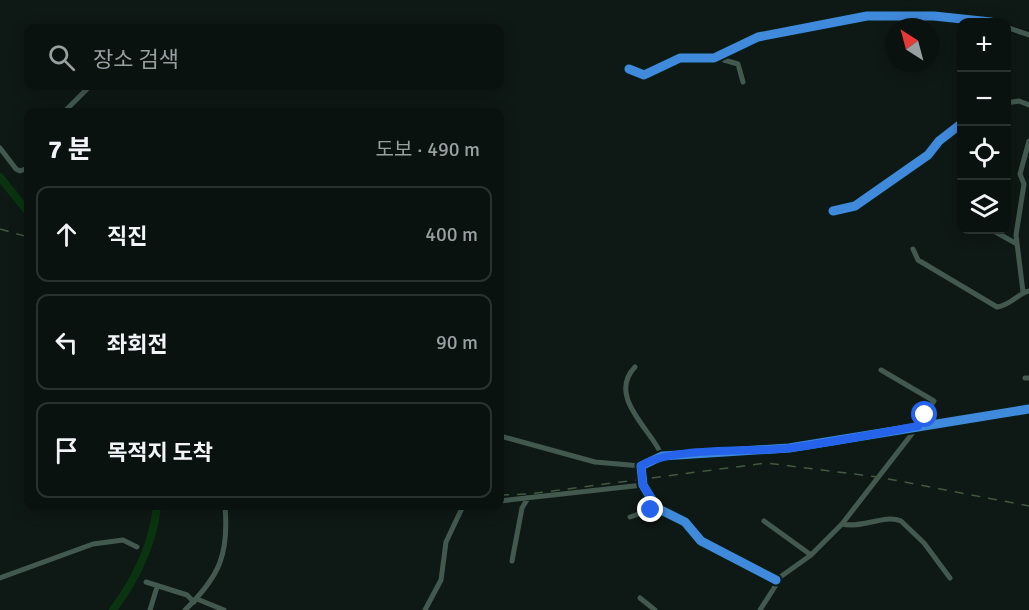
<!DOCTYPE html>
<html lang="ko">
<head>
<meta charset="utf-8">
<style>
  body { margin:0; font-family:Signika,"Noto Sans KR",sans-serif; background:#18201e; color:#f1f3f6 }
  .controls { position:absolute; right:18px; top:18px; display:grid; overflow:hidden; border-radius:12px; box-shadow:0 3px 15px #0003 }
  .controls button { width:54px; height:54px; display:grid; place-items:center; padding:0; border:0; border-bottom:2px solid #2a3230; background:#0a1210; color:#f1f3f6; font:30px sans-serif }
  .compass { position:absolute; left:885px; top:18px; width:54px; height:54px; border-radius:50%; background:#0a1210; box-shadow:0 3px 15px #0003; rotate:324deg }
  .stop { position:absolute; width:18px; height:18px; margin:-14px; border:4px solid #2563eb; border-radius:50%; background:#fff }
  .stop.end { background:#2563eb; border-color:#fff; box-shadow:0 2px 6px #0008 }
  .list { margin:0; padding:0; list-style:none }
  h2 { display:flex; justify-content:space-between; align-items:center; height:78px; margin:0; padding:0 24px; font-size:26px }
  h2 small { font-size:20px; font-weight:400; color:#999e9f }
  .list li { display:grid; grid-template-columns:39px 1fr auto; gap:18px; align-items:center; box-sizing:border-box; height:96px; margin:0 12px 12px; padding:0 12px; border:2px solid #2a3230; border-radius:12px }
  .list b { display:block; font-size:22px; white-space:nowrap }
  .list em { font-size:20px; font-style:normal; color:#999e9f }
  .icon { flex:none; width:33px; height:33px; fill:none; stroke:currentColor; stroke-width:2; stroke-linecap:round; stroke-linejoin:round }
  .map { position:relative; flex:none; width:1029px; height:610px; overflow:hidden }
  .search { position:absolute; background:#0a1210; box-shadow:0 3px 15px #0003; left:24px; top:24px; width:480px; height:66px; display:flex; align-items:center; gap:15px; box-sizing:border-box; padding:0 21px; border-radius:12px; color:#999e9f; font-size:22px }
  .panel { position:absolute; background:#0a1210; box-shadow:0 3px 15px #0003; left:24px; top:108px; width:480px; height:402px; border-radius:12px }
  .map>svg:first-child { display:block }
</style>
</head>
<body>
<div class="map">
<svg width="1029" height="610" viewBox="0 0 1029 610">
  <rect width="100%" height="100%" fill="#0e1815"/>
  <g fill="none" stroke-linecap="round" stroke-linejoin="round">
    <path stroke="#09340f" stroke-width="8" d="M0,177L28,212
      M113,610C136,579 153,544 157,506"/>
    <path stroke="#43594f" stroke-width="5" d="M1006,27L1029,35
      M722,54L724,60L738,64L743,82
      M629,69L644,75L680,58H714L758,37L867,16H934L991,22
      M1006,103L1019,101L1029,105
      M64,112L90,86
      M0,148L16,169L20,171L28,168
      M833,211L855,206L928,155L939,141L962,123
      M992,230L1017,244
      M913,249L918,260L997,307C1011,305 1017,294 1029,291
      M1023,292L1016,235L1024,184L1020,174L1029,141
      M635,367C606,397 653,431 662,456
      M1025,378H1029
      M500,436L595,462L641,466
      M500,501L643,485
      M630,517L657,508
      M764,521L811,555
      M842,524C861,529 885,514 901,521L924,543L950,578
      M512,561L522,508L528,498
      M0,578L93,544L123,540L137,547
      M776,580L701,541L685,522L657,508L643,485L641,466L662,456L789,448L1029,409
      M146,582L187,595L194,602
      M640,598L655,610
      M197,599L224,610
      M150,610L157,587
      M185,610C220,576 229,554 225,506
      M425,610L441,580L446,542L463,506
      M760,610L776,585V580L811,555L842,524L918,426L934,401L881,370"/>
    <path stroke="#415a40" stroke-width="1.5" stroke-dasharray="9 8" stroke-linecap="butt" d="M0,229L28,237
      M500,495L529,494L766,463L878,477L1029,506"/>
    <g stroke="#0b1b16" stroke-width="13">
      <path id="cycleway" d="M629,69L644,75L680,58H714L758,37L867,16H934L991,22
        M833,211L855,206L928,155L939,141L962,123
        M776,580L701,541L685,522L657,508L643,485L641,466L662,456L789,448L1029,409"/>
    </g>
    <use href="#cycleway" stroke="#408adc" stroke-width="9"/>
  </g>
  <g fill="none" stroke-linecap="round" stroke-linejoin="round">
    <path stroke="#2563eb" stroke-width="8" d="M651,510L657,507L643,485L641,466C670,446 752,453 791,448C833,442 876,434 918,426L925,415"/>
  </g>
</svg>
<div class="controls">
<button>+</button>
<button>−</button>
<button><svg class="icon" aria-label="locate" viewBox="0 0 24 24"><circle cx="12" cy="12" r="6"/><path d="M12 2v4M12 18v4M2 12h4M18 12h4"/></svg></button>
<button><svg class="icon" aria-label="layers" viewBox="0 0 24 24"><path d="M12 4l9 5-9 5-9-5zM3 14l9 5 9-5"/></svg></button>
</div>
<svg class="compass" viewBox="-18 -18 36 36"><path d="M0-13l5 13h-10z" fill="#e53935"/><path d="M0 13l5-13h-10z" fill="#999e9f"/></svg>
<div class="stop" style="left:925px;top:415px"></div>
<div class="stop end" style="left:651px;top:510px"></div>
<div class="search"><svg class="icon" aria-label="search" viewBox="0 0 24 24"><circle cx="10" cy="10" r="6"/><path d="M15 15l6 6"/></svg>장소 검색</div>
<section class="panel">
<h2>7 분<small>도보 · 490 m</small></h2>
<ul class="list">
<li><svg class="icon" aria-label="ahead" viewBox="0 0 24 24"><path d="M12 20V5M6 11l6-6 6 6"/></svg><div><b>직진</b></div><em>400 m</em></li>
<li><svg class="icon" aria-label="left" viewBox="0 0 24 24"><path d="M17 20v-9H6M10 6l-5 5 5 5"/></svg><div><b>좌회전</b></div><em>90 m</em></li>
<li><svg class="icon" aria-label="arrive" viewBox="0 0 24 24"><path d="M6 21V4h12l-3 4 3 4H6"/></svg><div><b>목적지 도착</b></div></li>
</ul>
</section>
</div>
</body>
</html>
